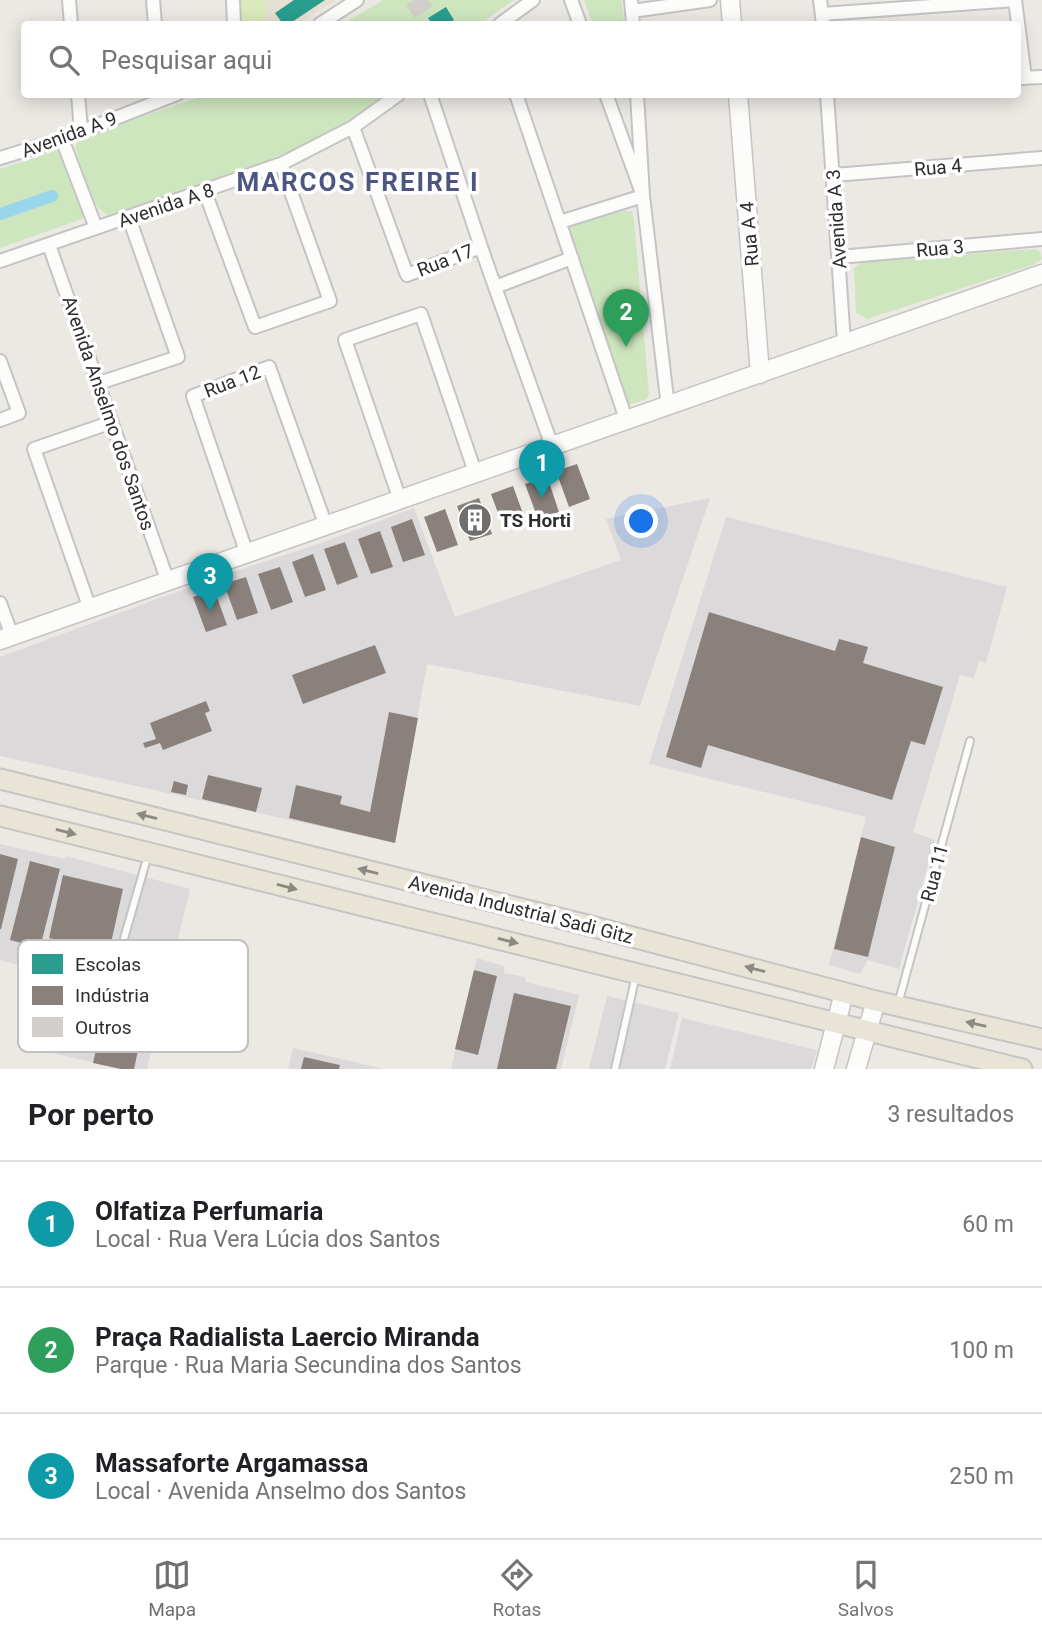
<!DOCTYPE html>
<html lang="pt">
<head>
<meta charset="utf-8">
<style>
  body { margin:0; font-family:Roboto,sans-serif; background:#f2f2f2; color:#202124 }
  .you { position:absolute; left:642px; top:522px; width:24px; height:24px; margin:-18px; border:5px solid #fff; border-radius:50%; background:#1a73e8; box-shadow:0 0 0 10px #1a73e833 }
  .badge { display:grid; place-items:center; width:46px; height:46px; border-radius:50%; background:#706f6e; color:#fff; font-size:23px; font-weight:700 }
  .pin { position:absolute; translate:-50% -58px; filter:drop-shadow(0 2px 4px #0008) }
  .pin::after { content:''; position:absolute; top:37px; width:24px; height:21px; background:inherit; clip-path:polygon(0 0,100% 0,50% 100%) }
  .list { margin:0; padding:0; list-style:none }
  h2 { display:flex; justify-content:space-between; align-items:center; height:91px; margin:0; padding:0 28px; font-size:30px }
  h2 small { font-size:23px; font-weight:400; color:#757577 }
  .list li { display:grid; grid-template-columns:46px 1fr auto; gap:21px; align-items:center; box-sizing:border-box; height:126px; padding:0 28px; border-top:2px solid #e0e0e0 }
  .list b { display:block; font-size:26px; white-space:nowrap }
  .list p { margin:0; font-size:23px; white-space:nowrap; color:#757577 }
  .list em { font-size:23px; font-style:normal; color:#757577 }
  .icon { flex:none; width:38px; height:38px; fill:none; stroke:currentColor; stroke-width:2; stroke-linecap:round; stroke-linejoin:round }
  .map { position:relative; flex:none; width:1042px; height:1069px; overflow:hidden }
  .search { position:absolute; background:#fff; box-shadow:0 4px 18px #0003; left:21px; right:21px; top:21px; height:77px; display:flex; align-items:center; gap:18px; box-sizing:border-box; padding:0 24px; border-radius:7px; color:#757577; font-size:26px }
  .sheet { height:469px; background:#fff }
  nav { display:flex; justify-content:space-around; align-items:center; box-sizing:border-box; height:98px; border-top:2px solid #e0e0e0; background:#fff; font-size:19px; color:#757577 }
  nav a { display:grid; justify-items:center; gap:4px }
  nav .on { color:#706f6e }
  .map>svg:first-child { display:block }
</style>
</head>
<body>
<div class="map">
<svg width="1042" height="1069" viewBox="0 0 1042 1069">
  <rect width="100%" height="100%" fill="#ece8e4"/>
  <path fill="#dcd9db" d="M710,498L640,706L427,664L395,843L0,756V657L214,578L318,544L414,508L455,617L621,560L606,519Z
    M726,517L1007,587L986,663L979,661L974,678L960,675L913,832L935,840L899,969L868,960L860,974L829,965L866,817L649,764Z
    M0,844L65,859L66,856L190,889L147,1069H121L19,1045L38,970L0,960Z
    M477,958L504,966V973L525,977L526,982L579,995L561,1069H451Z
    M607,996L679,1013L665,1069H589Z
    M682,1018L817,1050L811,1069H670Z
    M293,1048L385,1069H288Z"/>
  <path fill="#e6e0d3" d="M240,0H336L297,24H241Z"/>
  <path fill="#cee6be" d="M383,0H514L480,24H343Z
    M584,0H622L624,24H593Z
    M206,95H386C307,156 202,184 108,215C86,203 83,169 75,147L81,137Z
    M58,150L85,218L0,248V169Z
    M625,211H632L634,220L649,394L647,399L626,406L569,229L573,225Z
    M1035,249L1040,252L1042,259L1033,265L867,319L856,313L854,268L864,262Z"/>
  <path fill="#d9eabb" d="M240,0H265L266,24H241Z"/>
  <path fill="#2a9d8f" d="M294,0H325L289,24H283L275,13Z
    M446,7L454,20L448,24H432L428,18Z"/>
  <path fill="#8a817c" d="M577,464L590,499L569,507L556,471Z
    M547,476L559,512L538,519L525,484Z
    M513,486L526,522L504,529L491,494Z
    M479,498L492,534L470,541L457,506Z
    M445,509L458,545L437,552L424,517Z
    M412,519L425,555L403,562L391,527Z
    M380,531L393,567L371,574L358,539Z
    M345,542L358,577L337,585L324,549Z
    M313,554L326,590L305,597L292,562Z
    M280,567L293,602L271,610L258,574Z
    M246,577L258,613L237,620L224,584Z
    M214,589L227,625L206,632L193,597Z
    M709,612L835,651L839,639L868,647L863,663L943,687L925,745L911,741L892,800L708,745L701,768L666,757Z
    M375,645L386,673L303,704L292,675Z
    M206,701L210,711L205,713L212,731L163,750L160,743L145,748L143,743L156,739L150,723Z
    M389,712L418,718L395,843L289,818L296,785L342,796L340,804L370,812Z
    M208,775L262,788L256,812L202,799Z
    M174,781L188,785L186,795L171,792Z
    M861,837L895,847L868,957L834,949Z
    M0,854L18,859L1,929H0Z
    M30,861L60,869L40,948L10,940Z
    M63,875L123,889L109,952L49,938Z
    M474,970L497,976L478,1055L455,1049Z
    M514,993L571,1006L556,1069H497Z
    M105,1009L145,1018L134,1069H121L93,1063Z
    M304,1057L340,1065L339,1069H301Z"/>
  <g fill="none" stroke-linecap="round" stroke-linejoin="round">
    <path stroke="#99d6ec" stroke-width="12" d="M0,214L52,196"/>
  </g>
  <path fill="#d1cecb" d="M414,0H428L433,6L415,18L406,5Z"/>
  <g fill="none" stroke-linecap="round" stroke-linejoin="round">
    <g stroke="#c5c4c5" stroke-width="10">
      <path id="lane" d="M898,1004L970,741
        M137,1005L124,975L121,949L148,855
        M615,1069L636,975"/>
    </g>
    <g stroke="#c5c4c5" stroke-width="16">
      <path id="street" d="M69,0L71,24
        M153,0L155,24
        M233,0L234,24
        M571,0L580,24
        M631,0L633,24
        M820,0L823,24
        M632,11L710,0
        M822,14L1015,0L1025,78
        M320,24L357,0
        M500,24L533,0
        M1018,78L1042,77
        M78,94L81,131
        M516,94L626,419
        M637,94L643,196L668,407
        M827,94L844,343
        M353,127L407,275L481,247L430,94
        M62,139L96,228
        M0,158L62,139L177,94
        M834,175L1042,158
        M205,192L255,327L330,301L281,164
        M560,222L643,196L606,94
        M49,245L168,582
        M481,247L495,287
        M839,257L1042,239
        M0,261L281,164L353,127L399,94
        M0,361L19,413L0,420
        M99,383L178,357L129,218
        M552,446L495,287L572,258
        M400,500L345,340L421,314L475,472
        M247,554L193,396L269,367L326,526
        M0,603L12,636
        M90,609L34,449L112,422"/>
    </g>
    <g stroke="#c5c4c5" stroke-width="21">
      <path id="secondary" d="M730,0L732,24
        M738,94L760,374
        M0,640L1042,274
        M824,1069L844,993
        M856,1069L876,1001"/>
    </g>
    <g stroke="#c6c5c4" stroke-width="23">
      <path id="primary" d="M0,779L583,924L876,1001L1042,1039
        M0,816L1022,1069"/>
    </g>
    <use href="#lane" stroke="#fcfcfb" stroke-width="6"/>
    <use href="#street" stroke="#fcfcfb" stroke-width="12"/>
    <use href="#secondary" stroke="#fcfcfb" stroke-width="18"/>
    <use href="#primary" stroke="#e8e4d6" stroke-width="19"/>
  </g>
  <defs><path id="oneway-solid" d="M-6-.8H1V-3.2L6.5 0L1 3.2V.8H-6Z" transform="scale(1.75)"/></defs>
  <g fill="#8b8982">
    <use href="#oneway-solid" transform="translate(147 816) rotate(-166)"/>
    <use href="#oneway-solid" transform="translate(66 832) rotate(14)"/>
    <use href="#oneway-solid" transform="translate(368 871) rotate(-166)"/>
    <use href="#oneway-solid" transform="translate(287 887) rotate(14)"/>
    <use href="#oneway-solid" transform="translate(508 941) rotate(14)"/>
    <use href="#oneway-solid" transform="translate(755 969) rotate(-165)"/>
    <use href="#oneway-solid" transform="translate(976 1024) rotate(-167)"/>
  </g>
  <defs>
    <g id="building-disc" transform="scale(1.75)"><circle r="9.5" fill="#706f6e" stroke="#fff"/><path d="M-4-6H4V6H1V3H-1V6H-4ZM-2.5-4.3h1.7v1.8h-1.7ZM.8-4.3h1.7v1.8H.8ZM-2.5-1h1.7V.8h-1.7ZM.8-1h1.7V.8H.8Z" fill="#fff"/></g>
  </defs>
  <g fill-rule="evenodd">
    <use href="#building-disc" x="475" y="520"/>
  </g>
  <g text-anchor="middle" stroke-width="7" stroke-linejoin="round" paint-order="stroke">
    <g font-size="19" fill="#2e2e2e" stroke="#fff">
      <text transform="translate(69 134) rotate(-20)" y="7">Avenida A 9</text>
      <text transform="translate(938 167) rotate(-5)" y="7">Rua 4</text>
      <text transform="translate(166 205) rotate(-19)" y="7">Avenida A 8</text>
      <text transform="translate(836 219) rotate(-94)" y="7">Avenida A 3</text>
      <text transform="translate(749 234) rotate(-95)" y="7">Rua A 4</text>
      <text transform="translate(940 248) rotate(-5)" y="7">Rua 3</text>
      <text transform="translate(445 260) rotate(-21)" y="7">Rua 17</text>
      <text transform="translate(232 381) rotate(-21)" y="7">Rua 12</text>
      <text transform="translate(109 413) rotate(71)" y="7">Avenida Anselmo dos Santos</text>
      <text transform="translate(934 873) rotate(-75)" y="7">Rua 11</text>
      <text transform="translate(521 909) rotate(14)" y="7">Avenida Industrial Sadi Gitz</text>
    </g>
    <g font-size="19" font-weight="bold" fill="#2e2e2e" stroke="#fff" text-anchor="start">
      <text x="500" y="527">TS Horti</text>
    </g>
    <g font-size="26" font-weight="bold" letter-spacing="2" fill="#4d5680" stroke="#fff">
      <text x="358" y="191">MARCOS FREIRE I</text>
    </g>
  </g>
  <rect x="18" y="940" width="230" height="112" rx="10" fill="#fff" stroke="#c0c0c0" stroke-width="2"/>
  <rect x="32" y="954" width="31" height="20" fill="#2a9d8f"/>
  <rect x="32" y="986" width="31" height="19" fill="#8a817c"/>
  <rect x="32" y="1017" width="31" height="20" fill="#d1cecb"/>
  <g font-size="19" fill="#2e2e2e">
    <text x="75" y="971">Escolas</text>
    <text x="75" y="1002">Indústria</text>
    <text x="75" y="1034">Outros</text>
  </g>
</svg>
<div class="you"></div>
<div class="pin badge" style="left:542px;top:498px;background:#0f9aa8">1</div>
<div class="pin badge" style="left:626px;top:347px;background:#2e9e5b">2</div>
<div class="pin badge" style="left:210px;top:611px;background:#0f9aa8">3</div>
<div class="search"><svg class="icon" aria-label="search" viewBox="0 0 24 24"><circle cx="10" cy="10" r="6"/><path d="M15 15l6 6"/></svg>Pesquisar aqui</div>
</div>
<section class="sheet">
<h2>Por perto<small>3 resultados</small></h2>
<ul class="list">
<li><span class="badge" style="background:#0f9aa8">1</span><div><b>Olfatiza Perfumaria</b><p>Local · Rua Vera Lúcia dos Santos</p></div><em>60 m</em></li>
<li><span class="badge" style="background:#2e9e5b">2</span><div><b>Praça Radialista Laercio Miranda</b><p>Parque · Rua Maria Secundina dos Santos</p></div><em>100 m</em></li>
<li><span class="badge" style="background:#0f9aa8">3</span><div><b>Massaforte Argamassa</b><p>Local · Avenida Anselmo dos Santos</p></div><em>250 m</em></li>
</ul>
</section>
<nav>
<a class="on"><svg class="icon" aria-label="map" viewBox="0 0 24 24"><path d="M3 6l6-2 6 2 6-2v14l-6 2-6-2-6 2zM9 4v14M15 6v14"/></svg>Mapa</a>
<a><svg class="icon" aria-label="directions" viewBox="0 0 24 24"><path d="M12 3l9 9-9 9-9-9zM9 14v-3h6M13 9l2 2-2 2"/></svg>Rotas</a>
<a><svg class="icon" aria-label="saved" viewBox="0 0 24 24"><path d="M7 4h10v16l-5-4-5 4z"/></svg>Salvos</a>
</nav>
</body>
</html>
